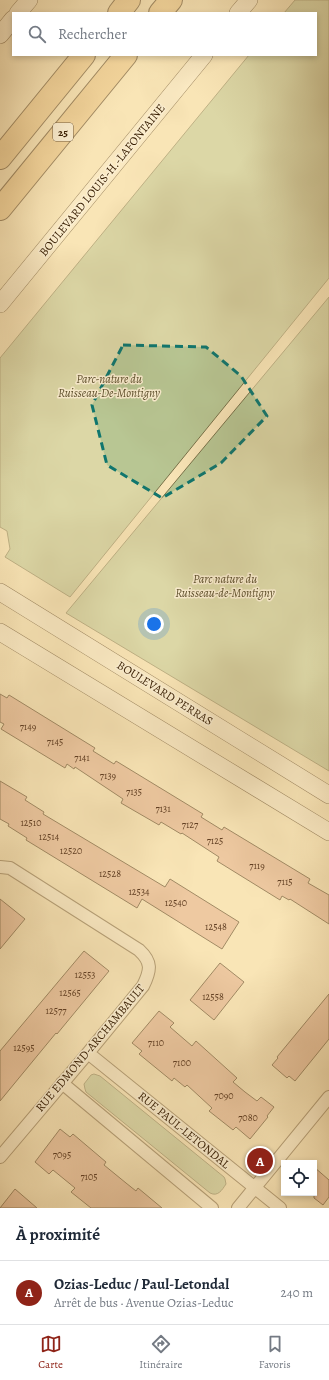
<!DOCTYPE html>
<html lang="fr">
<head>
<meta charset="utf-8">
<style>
  body { margin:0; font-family:Alegreya,serif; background:#f2f2f3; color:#1f2937 }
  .controls { position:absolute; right:12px; bottom:12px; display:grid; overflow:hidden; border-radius:0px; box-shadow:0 2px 6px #0003 }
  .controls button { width:36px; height:36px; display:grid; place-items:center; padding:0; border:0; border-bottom:1px solid #e0e1e3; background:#fff; color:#1f2937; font:20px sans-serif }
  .you { position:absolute; left:154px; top:624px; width:14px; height:14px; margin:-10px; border:3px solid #fff; border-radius:50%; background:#1a73e8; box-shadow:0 0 0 6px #1a73e833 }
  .badge { display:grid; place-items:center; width:26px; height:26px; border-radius:50%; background:#8f2418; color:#fff; font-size:13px; font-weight:700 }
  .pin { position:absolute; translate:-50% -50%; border:2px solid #fff; box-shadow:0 1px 4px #0006 }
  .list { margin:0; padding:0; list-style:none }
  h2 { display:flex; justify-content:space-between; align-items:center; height:52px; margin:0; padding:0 16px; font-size:17px }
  h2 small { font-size:13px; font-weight:400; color:#747a83 }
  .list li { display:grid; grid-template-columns:26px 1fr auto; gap:12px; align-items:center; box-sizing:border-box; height:64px; padding:0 16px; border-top:1px solid #e0e1e3 }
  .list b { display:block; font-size:15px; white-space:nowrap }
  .list p { margin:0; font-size:13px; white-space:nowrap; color:#747a83 }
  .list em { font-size:13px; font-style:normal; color:#747a83 }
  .icon { flex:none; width:22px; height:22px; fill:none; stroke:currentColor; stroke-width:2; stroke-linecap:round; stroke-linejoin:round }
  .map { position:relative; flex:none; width:329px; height:1208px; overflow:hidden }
  .search { position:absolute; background:#fff; box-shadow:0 2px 6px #0003; left:12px; right:12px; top:12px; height:44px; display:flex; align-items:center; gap:10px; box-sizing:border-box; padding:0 14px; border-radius:0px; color:#747a83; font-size:15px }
  .sheet { height:116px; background:#fff }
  nav { display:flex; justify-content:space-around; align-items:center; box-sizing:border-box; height:56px; border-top:1px solid #e0e1e3; background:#fff; font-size:11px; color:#747a83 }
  nav a { display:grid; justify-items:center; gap:2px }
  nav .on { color:#8f2418 }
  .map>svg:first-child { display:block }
</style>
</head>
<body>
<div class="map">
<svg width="329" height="1208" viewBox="0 0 329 1208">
  <rect width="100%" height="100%" fill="#f9e5b7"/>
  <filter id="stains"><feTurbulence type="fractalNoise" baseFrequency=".005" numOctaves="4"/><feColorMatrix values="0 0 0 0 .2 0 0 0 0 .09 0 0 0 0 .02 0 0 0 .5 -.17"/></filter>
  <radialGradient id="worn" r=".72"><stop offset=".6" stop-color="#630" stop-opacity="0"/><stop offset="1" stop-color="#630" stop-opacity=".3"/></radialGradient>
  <path fill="#b8c693" stroke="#78724a" d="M295,0H329V278L70,597L5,557L10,549L7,531L0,527V358L249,55H316V13H284Z
    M329,297V771L66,613Z
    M94,1074L100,1076L224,1177L225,1179L226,1184C222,1190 218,1197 210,1193L86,1092L85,1089L84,1084L91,1075Z"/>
  <path fill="#e0a688" stroke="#371d01" d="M0,694L7,698L9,695L95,748L93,751L114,764L116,761L203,814L201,817L222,830L224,827L310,879L308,883L329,895V924L290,899L289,900L282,896L280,900L217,861L219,857L182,833L181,834L161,822L159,825L133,810L121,803L123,799L75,767L74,769L67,764L65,768L1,729L4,724L0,722Z
    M0,781L27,797L25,800L44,812L43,814L165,887L170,879L239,922L222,949L142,899L137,908L26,840L27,838L8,826L9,824L0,819Z
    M0,899L25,919L0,949Z
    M84,951L109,971L57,1034L56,1033L0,1101V1051Z
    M220,963L244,982L214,1020L190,1000Z
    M329,994V1039L295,1081L289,1076L287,1078L272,1065L278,1058L277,1057Z
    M159,1011L174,1023L170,1027L192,1046L196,1041L237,1078L233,1082L245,1092L257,1101L261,1097L274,1107L267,1116L268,1117L250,1139L236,1127L233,1130L209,1111L212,1108L187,1085L185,1087L174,1078L172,1081L139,1054L142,1051L132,1043Z
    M60,1129L70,1137L73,1134L106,1162L104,1165L126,1183L136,1191L138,1188L162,1208H91L71,1192L75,1188L53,1170L49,1174L35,1162Z
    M314,1167L329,1180V1197L323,1205L314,1198Z
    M15,1189L37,1208H0Z"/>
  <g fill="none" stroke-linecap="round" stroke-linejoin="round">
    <g stroke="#684f2e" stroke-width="14">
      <path id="street" d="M0,867L10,868L139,950C152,962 151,970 143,986L88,1053L0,1157
        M88,1053L280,1208
        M62,1083L212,1208
        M238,1208L329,1097"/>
    </g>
    <g stroke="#371d01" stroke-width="18">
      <path id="secondary" d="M18,13L29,0
        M238,13L249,0
        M0,35L13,19
        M0,304L204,55
        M0,592L329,795
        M0,632L329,832"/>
    </g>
    <g stroke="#371d01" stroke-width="24">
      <path id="highway" d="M119,13L129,0
        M160,13L171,0
        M0,158L84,55
        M0,209L126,55"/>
    </g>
    <use href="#street" stroke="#fbeed0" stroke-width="12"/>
    <use href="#secondary" stroke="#fbeed0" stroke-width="17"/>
    <use href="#highway" stroke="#ecc27c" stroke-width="22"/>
  </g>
  <path d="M0 0H329V1208H0ZM123,345L206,347L241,376L267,416L221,463L162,498L107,465L92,405Z" fill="#f9e5b7" fill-opacity=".55" fill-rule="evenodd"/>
  <path fill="none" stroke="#0f766e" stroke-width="3" stroke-dasharray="8 5" stroke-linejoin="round" d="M123,345L206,347L241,376L267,416L221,463L162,498L107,465L92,405Z"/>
  <g text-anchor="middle" stroke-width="3" stroke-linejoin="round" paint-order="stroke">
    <g font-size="10" fill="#613f23">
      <text x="28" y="730">7149</text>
      <text x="55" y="745">7145</text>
      <text x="82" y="761">7141</text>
      <text x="108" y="779">7139</text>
      <text x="134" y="795">7135</text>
      <text x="163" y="812">7131</text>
      <text x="31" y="826">12510</text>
      <text x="190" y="828">7127</text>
      <text x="49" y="840">12514</text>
      <text x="215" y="844">7125</text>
      <text x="71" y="854">12520</text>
      <text x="257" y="869">7119</text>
      <text x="110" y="877">12528</text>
      <text x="285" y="885">7115</text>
      <text x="139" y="895">12534</text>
      <text x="176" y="906">12540</text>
      <text x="216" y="930">12548</text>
      <text x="85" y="978">12553</text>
      <text x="70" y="996">12565</text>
      <text x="213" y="1000">12558</text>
      <text x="56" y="1014">12577</text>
      <text x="156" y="1046">7110</text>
      <text x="24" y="1051">12595</text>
      <text x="182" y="1066">7100</text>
      <text x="224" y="1099">7090</text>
      <text x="248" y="1121">7080</text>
      <text x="62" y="1158">7095</text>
      <text x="89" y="1180">7105</text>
    </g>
    <rect fill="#fbeed0" stroke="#725c3f" stroke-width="1" x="53" y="123" width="20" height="18" rx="3"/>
    <g font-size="11" font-weight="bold" fill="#371d01">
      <text x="63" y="136">25</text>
    </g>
    <g font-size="12" fill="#371d01" stroke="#fbeed0">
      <text transform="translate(102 180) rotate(-51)" y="4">BOULEVARD LOUIS-H.-LAFONTAINE</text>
      <text transform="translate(165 693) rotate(32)" y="4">BOULEVARD PERRAS</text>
      <text transform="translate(90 1048) rotate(-50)" y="4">RUE EDMOND-ARCHAMBAULT</text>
      <text transform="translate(184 1130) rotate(39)" y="4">RUE PAUL-LETONDAL</text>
    </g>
    <g font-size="12" font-style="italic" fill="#5e502d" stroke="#fbeed0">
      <text x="109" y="383">Parc-nature du<tspan x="109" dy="14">Ruisseau-De-Montigny</tspan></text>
      <text x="225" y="583">Parc nature du<tspan x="225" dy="14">Ruisseau-de-Montigny</tspan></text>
    </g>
  </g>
  <rect width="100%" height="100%" filter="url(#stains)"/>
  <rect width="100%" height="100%" fill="url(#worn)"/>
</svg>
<div class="controls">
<button><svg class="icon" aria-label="locate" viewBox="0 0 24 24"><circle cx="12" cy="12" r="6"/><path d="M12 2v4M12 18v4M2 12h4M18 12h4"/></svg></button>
</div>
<div class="you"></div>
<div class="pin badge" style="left:260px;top:1161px">A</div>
<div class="search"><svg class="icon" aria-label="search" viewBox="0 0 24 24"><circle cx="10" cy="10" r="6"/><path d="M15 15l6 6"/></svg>Rechercher</div>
</div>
<section class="sheet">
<h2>À proximité<small></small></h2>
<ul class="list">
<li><span class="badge">A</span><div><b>Ozias-Leduc / Paul-Letondal</b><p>Arrêt de bus · Avenue Ozias-Leduc</p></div><em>240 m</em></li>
</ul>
</section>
<nav>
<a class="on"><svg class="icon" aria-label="map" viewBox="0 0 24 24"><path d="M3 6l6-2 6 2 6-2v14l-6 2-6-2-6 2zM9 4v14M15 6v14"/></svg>Carte</a>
<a><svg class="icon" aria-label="directions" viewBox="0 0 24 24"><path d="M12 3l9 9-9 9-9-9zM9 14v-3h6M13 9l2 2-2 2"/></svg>Itinéraire</a>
<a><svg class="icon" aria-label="saved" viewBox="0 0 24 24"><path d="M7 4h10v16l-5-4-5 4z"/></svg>Favoris</a>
</nav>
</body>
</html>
